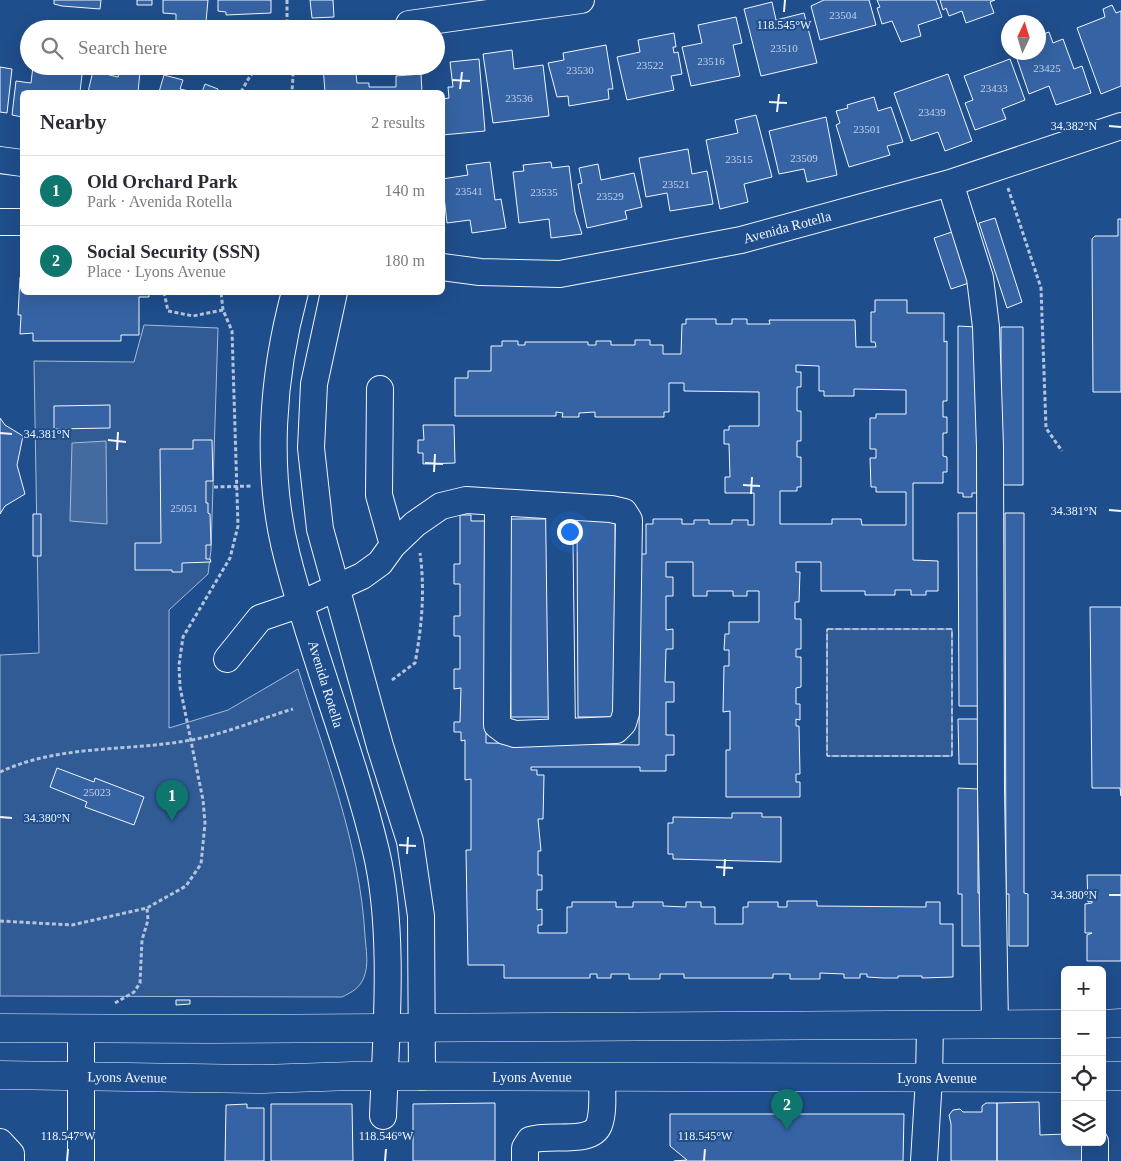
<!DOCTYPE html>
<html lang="en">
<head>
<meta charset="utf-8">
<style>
  body { margin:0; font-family:"Times New Roman",serif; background:#f7f7f7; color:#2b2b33 }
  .controls { position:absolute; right:15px; bottom:15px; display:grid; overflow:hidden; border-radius:8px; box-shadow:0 5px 20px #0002 }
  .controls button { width:45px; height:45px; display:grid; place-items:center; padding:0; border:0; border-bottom:1px solid #e1e1e2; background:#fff; color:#2b2b33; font:25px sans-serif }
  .compass { position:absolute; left:1001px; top:15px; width:45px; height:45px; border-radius:50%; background:#fff; box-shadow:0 5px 20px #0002; rotate:4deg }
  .you { position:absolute; left:569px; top:531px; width:18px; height:18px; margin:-12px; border:4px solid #fff; border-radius:50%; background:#1a73e8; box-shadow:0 0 0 8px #1a73e833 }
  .badge { display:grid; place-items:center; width:32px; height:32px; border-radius:50%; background:#0f766e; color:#fff; font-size:16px; font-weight:700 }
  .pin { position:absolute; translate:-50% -41px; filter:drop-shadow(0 1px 2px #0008) }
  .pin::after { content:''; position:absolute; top:26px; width:18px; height:15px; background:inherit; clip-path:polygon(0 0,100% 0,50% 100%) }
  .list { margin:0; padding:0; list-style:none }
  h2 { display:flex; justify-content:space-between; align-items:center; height:65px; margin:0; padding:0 20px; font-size:21px }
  h2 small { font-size:16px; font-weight:400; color:#7c7c81 }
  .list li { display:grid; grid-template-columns:32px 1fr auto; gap:15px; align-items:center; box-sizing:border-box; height:70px; padding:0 20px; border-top:1px solid #e1e1e2 }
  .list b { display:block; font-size:19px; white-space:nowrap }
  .list p { margin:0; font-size:16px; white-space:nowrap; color:#7c7c81 }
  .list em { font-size:16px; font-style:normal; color:#7c7c81 }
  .icon { flex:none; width:28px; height:28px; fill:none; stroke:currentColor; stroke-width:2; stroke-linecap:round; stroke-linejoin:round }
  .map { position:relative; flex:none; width:1121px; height:1161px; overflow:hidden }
  .search { position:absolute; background:#fff; box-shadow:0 5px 20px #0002; left:20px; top:20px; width:425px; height:55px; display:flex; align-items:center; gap:12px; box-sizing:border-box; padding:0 18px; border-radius:28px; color:#7c7c81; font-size:19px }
  .panel { position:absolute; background:#fff; box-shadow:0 5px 20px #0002; left:20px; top:90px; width:425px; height:205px; border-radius:8px }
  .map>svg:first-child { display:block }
</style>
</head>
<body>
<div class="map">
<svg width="1121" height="1161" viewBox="0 0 1121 1161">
  <rect width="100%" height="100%" fill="#1f4e8c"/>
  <path fill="#305b95" stroke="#a8bbd7" d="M144,325L218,328L211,550L208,574L169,610V728L228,710L298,669C325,756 360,844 365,936C366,949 369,965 364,977C360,988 352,992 342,997L0,996V655L39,653L34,361L134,362Z
    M827,629H952V756H827Z"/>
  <path fill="#446ba0" stroke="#a8bbd7" d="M106,441L107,524L70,521L72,443Z"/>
  <path fill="#3563a3" stroke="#f2f6ff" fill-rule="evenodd" d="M54,0H101L100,9L62,6L54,4Z
    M137,0H152V5H137Z
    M163,0H208L206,22L176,21V14L163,13Z
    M218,0H271V13L226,15V12L218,11Z
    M310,0H333L334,17L312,18Z
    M824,0H869L876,25L820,40L811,6Z
    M877,0H936L942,17L918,25L921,36L901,42L892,21L882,24L877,8L880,7Z
    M940,0H995L990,2L994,13L966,23L962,11L949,16L946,8L943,10Z
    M772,2L776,20L804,13L817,63L761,76L744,9Z
    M1112,5L1116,13L1121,11V86L1101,94L1077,28L1105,17L1103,9Z
    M736,17L742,43L733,45L740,76L691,86L682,47L702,43L698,25Z
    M1049,32L1053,43L1063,39L1074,69L1082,66L1091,93L1056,105L1049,86L1029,94L1016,56L1026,52H1038V36Z
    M674,33L676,47H673L674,53L678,52L682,74L671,76L674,90L627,100L617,57L640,52L638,40Z
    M606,45L613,89H608L609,99L569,106L568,96L557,97L548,63L564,60L563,53Z
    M512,50L514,69L543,65L549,116L493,123L483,54Z
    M479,59L485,131L442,135V99L449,98L448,87H453L450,62Z
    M1010,59L1025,100L1002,109L1006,119L975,130L965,103L973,100L964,76Z
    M33,66H83L80,92H22V117L12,115L16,81L31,83Z
    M323,66H349L347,73H356L357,83H369V87H396V76L421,74L422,92H325Z
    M0,67L12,69L7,113L0,112Z
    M120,68L140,72L138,92H88L93,71L118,77Z
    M948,74L972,141L945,151L938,132L911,141L894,93Z
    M164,75L183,80L180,89L193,92H159Z
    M205,84L218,89L217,92H202Z
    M874,97L878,111L891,107L903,142L887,146L890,155L849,167L836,125L840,123L836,111L848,108L847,105Z
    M756,115L772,177L744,184L748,202L720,209L706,140L738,133L735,120Z
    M826,117L837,175L807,182L804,169L779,174L769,131Z
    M688,149L692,174L707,171L713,204L670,211L667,193L646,197L639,158Z
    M490,162L495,200L501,199L506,228L472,233L470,220L447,223L442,179L468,175L466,165Z
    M551,162L552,168L569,166L575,212L582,234L551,238L549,219L519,223L513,172L524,171L523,165Z
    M598,164L601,180L634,173L642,207L625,211L627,219L587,228L578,184L582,183L579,168Z
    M995,218L1022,302L1007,308L979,223Z
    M1118,219H1121V392H1093L1092,239L1095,236H1118Z
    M952,232L969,283L951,289L934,238Z
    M20,277L22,278V292H149V297H139V335H121V341H33V333L20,334L21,315H18Z
    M875,300H907V313H944V342L947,341V401H943V417H947V433H943V456L947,457V472H943V483H913V560L938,561V591H926V595H911V590H895V595H865V591H821V562H796V572H800L799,602H795V619H801V649H796V657H801V687L796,688V704H800V720L796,719V726H799L800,774H796V782H800V797H726V750H730V711L723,712L724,666H729V650H724L725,634H729V622H759V591H747V596H733V591H707V596H693V562H666V577H673V596H666V630L673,629V649H666L665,682H674V702H666V735H674V755H666V771H640V767H531V770H537V775H544L543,819H538L541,851H538V875H542V890H537V910L542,909V925H538V933H567V907H572V902H616V907H633V902H663V906L686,907V902H701V907H715V924H743V907H748V902H778V907H787V901H817V906L926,907V902H940V924H953V977L922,978V976H898V978H883L867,977V974H860V978H844V974L820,973V979H790V974H773V978H684V974H660V979H629V974H611V978H597V974H590V978H504V965H468L466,850H471V779L465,780V740L461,741V732H454V722H460L461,688L454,689V669H460V636H454V616H460V584H454V564H460V515H471V521H487L486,743L639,745L640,554H646V524H653V519H682V524H694V520H709V524H732V520H748V525H754V493H725V477H730L729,444H724V430H729V426H759V392L684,391V383H669V412H664V417H595V412L579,413V417H562L563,413L556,412V416H455V378H468V371H491V346H502V341H518V345H525V342H588V345H596V341H611V345H635V340H650V345H663V354H681L682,324H686V319H716V324H732V319H747V324H770L769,320H855L856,347H876L875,342H871V312H875ZM796,365L819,366V391H824V396H854V389L906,390V414H876V418H870V449H876V458H870L871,487H876V492H906V525H862L861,519H832V524H780V491H797V487H801V457H797V441H801V411H797V387H801V372H796Z
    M958,326L977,327V493H972V497H963V493H958Z
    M1001,327H1023V485H1001Z
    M110,405V428L54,429V406Z
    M0,418L5,425L23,436L17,465L25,494L5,506L0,514Z
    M423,425H454L455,463L423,464V453H418V440H424Z
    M193,440H212L213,481H206V503H208V513L210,514L211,545H206V559H210L211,562L182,563V572H172V570H135V543H161L160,449H193Z
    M958,513H977L978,706H959Z
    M1005,513H1024V893L1028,894V946H1009V894H1006Z
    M33,514H41V556H33Z
    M510,519H549V717H511Z
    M577,519H615L616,717H578Z
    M1090,607H1121V796L1120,788H1092Z
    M958,719H978V764H959Z
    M57,768L94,782L95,778L144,797L134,825L85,807L87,802L50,787Z
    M958,788L978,789V893H981V946H962V894H958Z
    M732,813H762V817H781V862L673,859V854H668V823H673V817L732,818Z
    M1087,875H1121V961H1087V935L1092,933H1085V904L1092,903V901L1088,902Z
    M176,1000H190V1004L176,1005Z
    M1039,1102L1040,1135L1065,1134V1142H1088V1161H997V1103Z
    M495,1103V1161H413V1104Z
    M986,1103H997V1161H951V1124L949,1115L953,1110L960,1109L963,1112H982V1106Z
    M247,1104V1108H264V1161H225L226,1105Z
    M271,1104H352L353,1161H271Z
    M670,1114H904L903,1161H674L687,1160L670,1146Z"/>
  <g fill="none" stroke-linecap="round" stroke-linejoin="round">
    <g stroke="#f2f6ff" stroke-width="28">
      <path id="minor" d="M409,24L581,0
        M0,160L22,163
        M950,183L980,278L986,327L990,447L991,789L995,1025
        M0,222H22
        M442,267L480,272L560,274L741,240L950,183L1121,126
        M295,292C272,376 265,471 287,556C312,655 352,751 376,851C395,930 386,1034 383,1116
        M334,292L314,384L311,448L320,529L380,746L410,841L421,916L422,1077
        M380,389L379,495L393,545
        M559,506L562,732
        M227,659L260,618L301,604L362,576L380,563L393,545L415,524L441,506L466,500L611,509L624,512L629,520L626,713L623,723L616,730L515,734L505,731L497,725L498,502
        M81,1029V1161
        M0,1142L11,1154V1161
        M1095,1142V1161
        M525,1161V1148L530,1140C549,1133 591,1145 599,1125C604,1112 602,1092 602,1077
        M924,1161L929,1078L930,1025"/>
    </g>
    <g stroke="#f2f6ff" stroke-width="29">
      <path id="major" d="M1102,1024L1121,1023
        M0,1028L210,1029L1065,1024
        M0,1075L262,1079L353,1076L1065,1078
        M1102,1076H1121"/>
    </g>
    <path stroke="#b3c4dc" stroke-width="3" stroke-dasharray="4 2.5" stroke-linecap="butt" d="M287,0V29
      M366,29L386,27
      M291,66L293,76L292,92
      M241,92L250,76L259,66
      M1008,188L1041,288L1046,428L1062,451
      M164,292L168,311L193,316L223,310
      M214,487L252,486
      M392,680L415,663C422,626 425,590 420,553
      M0,772C60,744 127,752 191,740C225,734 259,719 293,709
      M0,921L72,925L147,908L186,886L201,864L205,823L203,800L180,687L179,665L183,637L230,558L238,526L232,331L223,310L221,292
      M115,1003L134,992L140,983L142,940L148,920L147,908"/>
    <use href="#minor" stroke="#1f4e8c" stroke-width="26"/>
    <use href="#major" stroke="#1f4e8c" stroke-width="28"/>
    <path stroke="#f2f6ff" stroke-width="1" stroke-dasharray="6 2.5" stroke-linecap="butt" d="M827,629H952V756H827Z"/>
  </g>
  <path fill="none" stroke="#f2f6ff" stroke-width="2" d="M784,12L785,0M452,80L470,81M460,89L462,72M769,102L787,103M777,112L779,94M1109,126L1121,127M0,433L12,434M108,440L126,442M117,450L118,432M425,463L443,464M434,472L435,454M743,485L760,486M751,494L752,477M1109,510L1121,511M0,817L12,818M399,845L416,846M407,854L408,837M716,867L733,868M724,876L725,859M1109,895H1121M67,1161L68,1149M385,1161L386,1149M704,1161L705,1149"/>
  <g text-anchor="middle" stroke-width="4" stroke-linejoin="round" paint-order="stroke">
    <g font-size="11" fill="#c3d1e8">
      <text x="843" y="19">23504</text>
      <text x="784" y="52">23510</text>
      <text x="711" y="65">23516</text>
      <text x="650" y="69">23522</text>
      <text x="1047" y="72">23425</text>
      <text x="580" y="74">23530</text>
      <text x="994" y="92">23433</text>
      <text x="519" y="102">23536</text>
      <text x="932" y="116">23439</text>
      <text x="867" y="133">23501</text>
      <text x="804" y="162">23509</text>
      <text x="739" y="163">23515</text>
      <text x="676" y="188">23521</text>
      <text x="469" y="195">23541</text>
      <text x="544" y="196">23535</text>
      <text x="610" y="200">23529</text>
      <text x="184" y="512">25051</text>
      <text x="97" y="796">25023</text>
    </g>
    <g font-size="14" fill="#f2f6ff" stroke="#1f4e8c">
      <text transform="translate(787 227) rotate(-15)" y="5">Avenida Rotella</text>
      <text transform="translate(326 684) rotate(73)" y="5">Avenida Rotella</text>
      <text transform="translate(127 1077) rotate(1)" y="5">Lyons Avenue</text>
      <text x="532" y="1082">Lyons Avenue</text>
      <text x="937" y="1083">Lyons Avenue</text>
    </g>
  </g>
  <g font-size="12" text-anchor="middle" fill="#f2f6ff" stroke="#1f4e8c" stroke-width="4" stroke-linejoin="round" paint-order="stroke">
    <text x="784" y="29">118.545°W</text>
    <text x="1074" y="130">34.382°N</text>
    <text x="47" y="438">34.381°N</text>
    <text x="1074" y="515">34.381°N</text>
    <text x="47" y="822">34.380°N</text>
    <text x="1074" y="899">34.380°N</text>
    <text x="68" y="1140">118.547°W</text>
    <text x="386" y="1140">118.546°W</text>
    <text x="705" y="1140">118.545°W</text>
  </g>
</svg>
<div class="controls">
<button>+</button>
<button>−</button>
<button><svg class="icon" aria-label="locate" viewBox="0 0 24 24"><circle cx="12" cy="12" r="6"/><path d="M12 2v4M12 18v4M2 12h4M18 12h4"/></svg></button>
<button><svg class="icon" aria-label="layers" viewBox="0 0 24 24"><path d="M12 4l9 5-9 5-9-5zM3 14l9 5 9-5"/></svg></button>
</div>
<svg class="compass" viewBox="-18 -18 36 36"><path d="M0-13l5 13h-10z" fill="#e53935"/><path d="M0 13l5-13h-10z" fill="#7c7c81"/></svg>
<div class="you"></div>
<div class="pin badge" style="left:172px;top:821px">1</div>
<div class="pin badge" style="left:787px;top:1130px">2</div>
<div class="search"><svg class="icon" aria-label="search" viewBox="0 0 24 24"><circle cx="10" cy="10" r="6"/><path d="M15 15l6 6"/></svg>Search here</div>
<section class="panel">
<h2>Nearby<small>2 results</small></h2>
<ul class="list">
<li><span class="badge">1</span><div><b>Old Orchard Park</b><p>Park · Avenida Rotella</p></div><em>140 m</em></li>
<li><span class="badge">2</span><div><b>Social Security (SSN)</b><p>Place · Lyons Avenue</p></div><em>180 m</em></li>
</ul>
</section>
</div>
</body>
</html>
